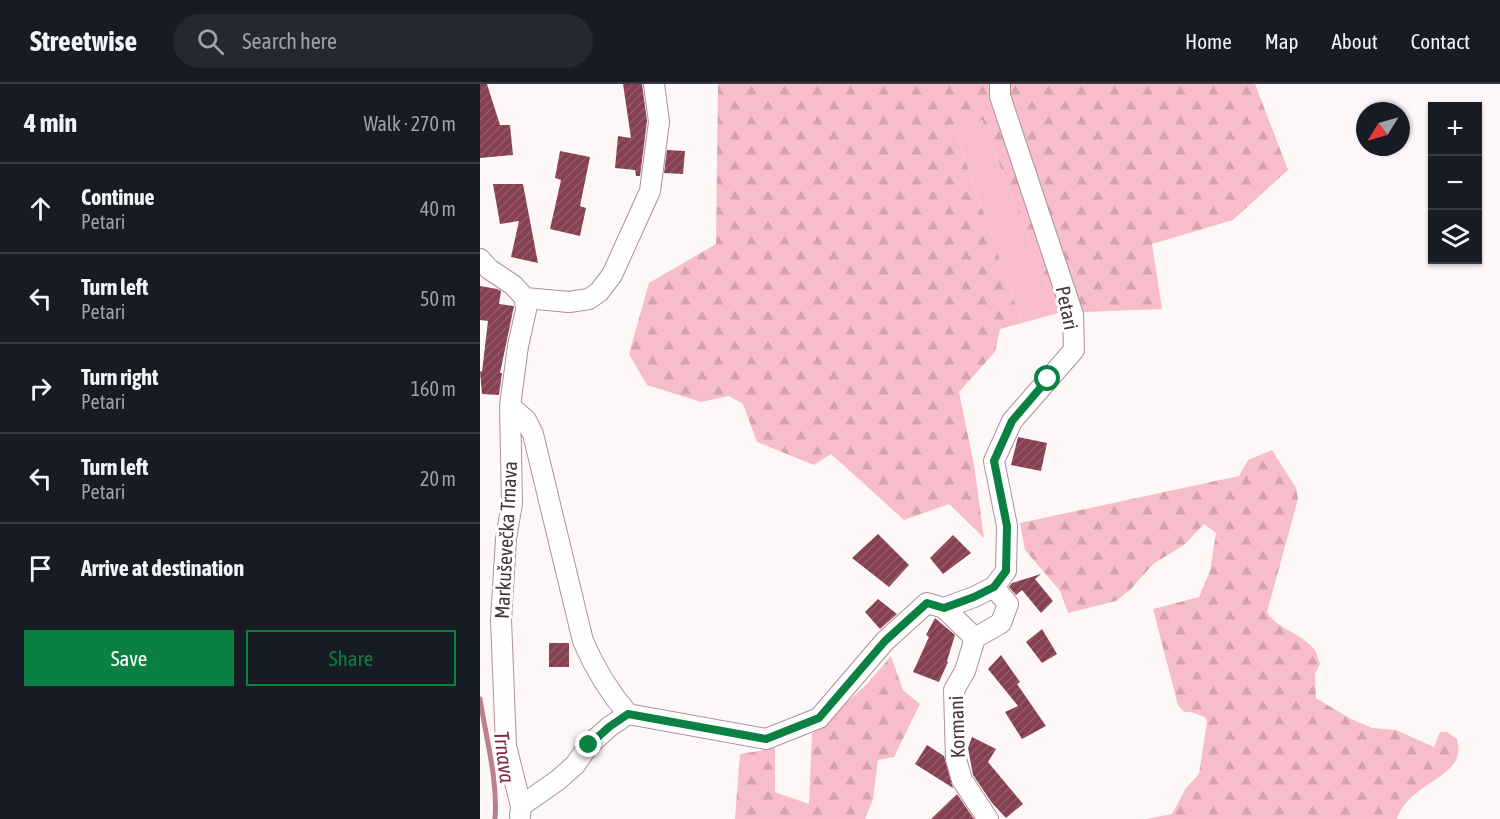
<!DOCTYPE html>
<html lang="en">
<head>
<meta charset="utf-8">
<style>
  body { margin:0; font-family:"Asap Condensed",sans-serif; background:#242831; color:#f1f3f6 }
  .controls { position:absolute; right:18px; top:18px; display:grid; overflow:hidden; border-radius:0px; box-shadow:0 2px 4px #0004 }
  .controls button { width:54px; height:54px; display:grid; place-items:center; padding:0; border:0; border-bottom:2px solid #363941; background:#171b24; color:#f1f3f6; font:30px sans-serif }
  .compass { position:absolute; left:876px; top:18px; width:54px; height:54px; border-radius:50%; background:#171b24; box-shadow:0 2px 4px #0004; rotate:233deg }
  .stop { position:absolute; width:18px; height:18px; margin:-14px; border:4px solid #0b8043; border-radius:50%; background:#fff }
  .stop.end { background:#0b8043; border-color:#fff; box-shadow:0 2px 6px #0008 }
  .list { margin:0; padding:0; list-style:none }
  h2 { display:flex; justify-content:space-between; align-items:center; height:78px; margin:0; padding:0 24px; font-size:26px }
  h2 small { font-size:20px; font-weight:400; color:#9ea1a6 }
  .list li { display:grid; grid-template-columns:39px 1fr auto; gap:18px; align-items:center; box-sizing:border-box; height:90px; padding:0 24px; border-top:2px solid #363941 }
  .list b { display:block; font-size:22px; white-space:nowrap }
  .list p { margin:0; font-size:20px; white-space:nowrap; color:#9ea1a6 }
  .list em { font-size:20px; font-style:normal; color:#9ea1a6 }
  .actions { display:flex; gap:12px; padding:18px 24px }
  .actions a { flex:1; padding:14px 0; border:2px solid #0b8043; border-radius:0px; text-align:center; font-size:21px; color:#0b8043 }
  .actions .main { background:#0b8043; color:#fff }
  .icon { flex:none; width:33px; height:33px; fill:none; stroke:currentColor; stroke-width:2; stroke-linecap:round; stroke-linejoin:round }
  .map { position:relative; flex:none; width:1020px; height:735px; overflow:hidden }
  header { display:flex; align-items:center; gap:36px; box-sizing:border-box; height:84px; padding:0 30px; background:#171b24; border-bottom:2px solid #363941 }
  header strong { font-size:28px }
  nav { display:flex; gap:33px; margin-inline-start:auto; font-size:21px }
  .search { width:420px; height:54px; background:#242831; display:flex; align-items:center; gap:15px; box-sizing:border-box; padding:0 21px; border-radius:33px; color:#9ea1a6; font-size:22px }
  main { display:flex }
  aside { flex:1; background:#171b24 }
  .map>svg:first-child { display:block }
</style>
</head>
<body>
<header>
<strong>Streetwise</strong>
<div class="search"><svg class="icon" aria-label="search" viewBox="0 0 24 24"><circle cx="10" cy="10" r="6"/><path d="M15 15l6 6"/></svg>Search here</div>
<nav><a>Home</a><a>Map</a><a>About</a><a>Contact</a></nav>
</header>
<main>
<aside>
<h2>4 min<small>Walk · 270 m</small></h2>
<ul class="list">
<li><svg class="icon" aria-label="ahead" viewBox="0 0 24 24"><path d="M12 20V5M6 11l6-6 6 6"/></svg><div><b>Continue</b><p>Petari</p></div><em>40 m</em></li>
<li><svg class="icon" aria-label="left" viewBox="0 0 24 24"><path d="M17 20v-9H6M10 6l-5 5 5 5"/></svg><div><b>Turn left</b><p>Petari</p></div><em>50 m</em></li>
<li><svg class="icon" aria-label="right" viewBox="0 0 24 24"><path d="M7 20v-9h11M14 6l5 5-5 5"/></svg><div><b>Turn right</b><p>Petari</p></div><em>160 m</em></li>
<li><svg class="icon" aria-label="left" viewBox="0 0 24 24"><path d="M17 20v-9H6M10 6l-5 5 5 5"/></svg><div><b>Turn left</b><p>Petari</p></div><em>20 m</em></li>
<li><svg class="icon" aria-label="arrive" viewBox="0 0 24 24"><path d="M6 21V4h12l-3 4 3 4H6"/></svg><div><b>Arrive at destination</b></div></li>
</ul>
<div class="actions"><a class="main">Save</a><a>Share</a></div>
</aside>
<div class="map">
<svg width="1020" height="735" viewBox="0 0 1020 735">
  <defs>
    <pattern id="forest-firs" width="22" height="20" patternUnits="userSpaceOnUse" patternTransform="scale(1.5)"><rect width="22" height="20" fill="#f7bdca"/><path d="M5 1l3.5 6h-7zM16 11l3.5 6h-7z" fill="#d5a3ae"/></pattern>
    <pattern id="building-hatch" width="6" height="6" patternUnits="userSpaceOnUse" patternTransform="scale(1.5)"><rect width="6" height="6" fill="#864054"/><path d="M-1 1l2-2M0 6l6-6M5 7l2-2" fill="none" stroke="#935a6a"/></pattern>
  </defs>
  <rect width="100%" height="100%" fill="#fef7f8"/>
  <path fill="#f7bdca" d="M502,36L578,229L542,239L477,52Z"/>
  <path fill="url(#forest-firs)" d="M238,0H775L808,86L753,136L672,160L682,225L578,229L502,36L477,52L542,239L520,245L515,268L479,308L494,381L504,454L469,420L424,436L351,370L334,381L277,358L263,320L249,312L221,318L167,301L149,270L169,199L236,160Z
    M792,366L816,404L818,415L787,528C798,546 822,549 835,566C837,570 838,576 840,580L835,590L836,614L869,634L892,644L916,646L954,663L960,648H967L977,655C978,660 979,665 978,670C974,694 925,704 917,735H666L692,730L706,704L719,690L727,638L725,633L711,628H704L698,621L673,525L719,513L730,487L736,449L724,440L704,461L673,480L651,505L636,517L588,529L580,507L545,466L540,439L759,392L768,376Z
    M411,572L423,606L440,620L414,673L398,676L393,715L385,735H255L260,670L295,664V708L329,720L332,650L386,601Z"/>
  <g fill="none" stroke-linecap="round" stroke-linejoin="round">
    <path stroke="#bb7f8d" stroke-width="5" d="M0,615C6,654 18,696 15,735"/>
  </g>
  <path fill="url(#building-hatch)" d="M0,0H7L20,41H30L33,71L0,74Z
    M143,0H162L167,37L160,92H156L155,86L135,84L138,52L151,54Z
    M187,66L205,67L203,90L184,89Z
    M80,67L110,73L100,122L106,124L100,152L70,145L81,96L75,94Z
    M13,100H43L58,179L31,173L39,137L20,140Z
    M0,202L17,205L21,207L19,220L34,222L20,289H22L19,311L2,310L0,287L2,288L8,237L0,236Z
    M538,353L567,359L561,387L531,381Z
    M398,450L429,481L409,503L372,474Z
    M473,451L491,469L463,490L450,474Z
    M561,490L555,495L573,517L561,529L542,506L536,511L529,503L532,499Z
    M398,515L417,530L400,545L385,528Z
    M455,534L475,551L467,577L468,578L459,598L433,588L449,553L446,551Z
    M562,545L577,570L562,579L546,558Z
    M69,559H89V583H69Z
    M521,571L540,598L537,600L566,642L542,655L525,628L538,622L508,585Z
    M492,653L516,665L508,678L543,720L526,734L512,719L493,691L488,664Z
    M447,661L464,672L473,704L435,680Z
    M477,710L494,735H451Z"/>
  <g fill="none" stroke-linecap="round" stroke-linejoin="round">
    <g stroke="#b09097" stroke-width="22">
      <path id="minor" d="M0,175L9,185L33,201L45,214L46,226L38,262L30,322L32,419L26,455L21,536L26,662L41,722L40,732
        M45,214L89,218L109,215L119,208L132,191L170,107L179,38L174,0
        M30,322L46,336L53,350L103,557C115,585 129,608 148,630
        M464,524L495,554L485,587L474,606L476,675L482,696L508,735
        M495,554L521,539L528,520L514,503
        M41,722L78,696L95,681L109,661L129,643L148,630L286,655L339,634L405,557L447,519L464,524L494,513L514,503L526,487L527,442L514,377L532,337L594,266L593,231L520,12V0"/>
    </g>
    <use href="#minor" stroke="#fff" stroke-width="20"/>
  </g>
  <g fill="none" stroke-linecap="round" stroke-linejoin="round">
    <path stroke="#0b8043" stroke-width="8" d="M109,661L129,643L148,630L286,655L339,634L405,557L447,519L464,524L494,513L514,503L526,487L527,442L514,377L532,337L568,295"/>
  </g>
  <g text-anchor="middle" stroke-width="6" stroke-linejoin="round" paint-order="stroke">
    <g font-size="20" fill="#45373a" stroke="#fff">
      <text transform="translate(587 224) rotate(78)" y="7">Petari</text>
      <text transform="translate(26 456) rotate(-87)" y="7">Markuševečka Trnava</text>
      <text transform="translate(477 643) rotate(-92)" y="7">Kormani</text>
    </g>
    <g font-size="21" font-style="italic" fill="#842848" stroke="#fff">
      <text transform="translate(24 673) rotate(83)" y="7">Trnava</text>
    </g>
  </g>
</svg>
<div class="controls">
<button>+</button>
<button>−</button>
<button><svg class="icon" aria-label="layers" viewBox="0 0 24 24"><path d="M12 4l9 5-9 5-9-5zM3 14l9 5 9-5"/></svg></button>
</div>
<svg class="compass" viewBox="-18 -18 36 36"><path d="M0-13l5 13h-10z" fill="#e53935"/><path d="M0 13l5-13h-10z" fill="#9ea1a6"/></svg>
<div class="stop" style="left:568px;top:295px"></div>
<div class="stop end" style="left:109px;top:661px"></div>
</div>
</main>
</body>
</html>
